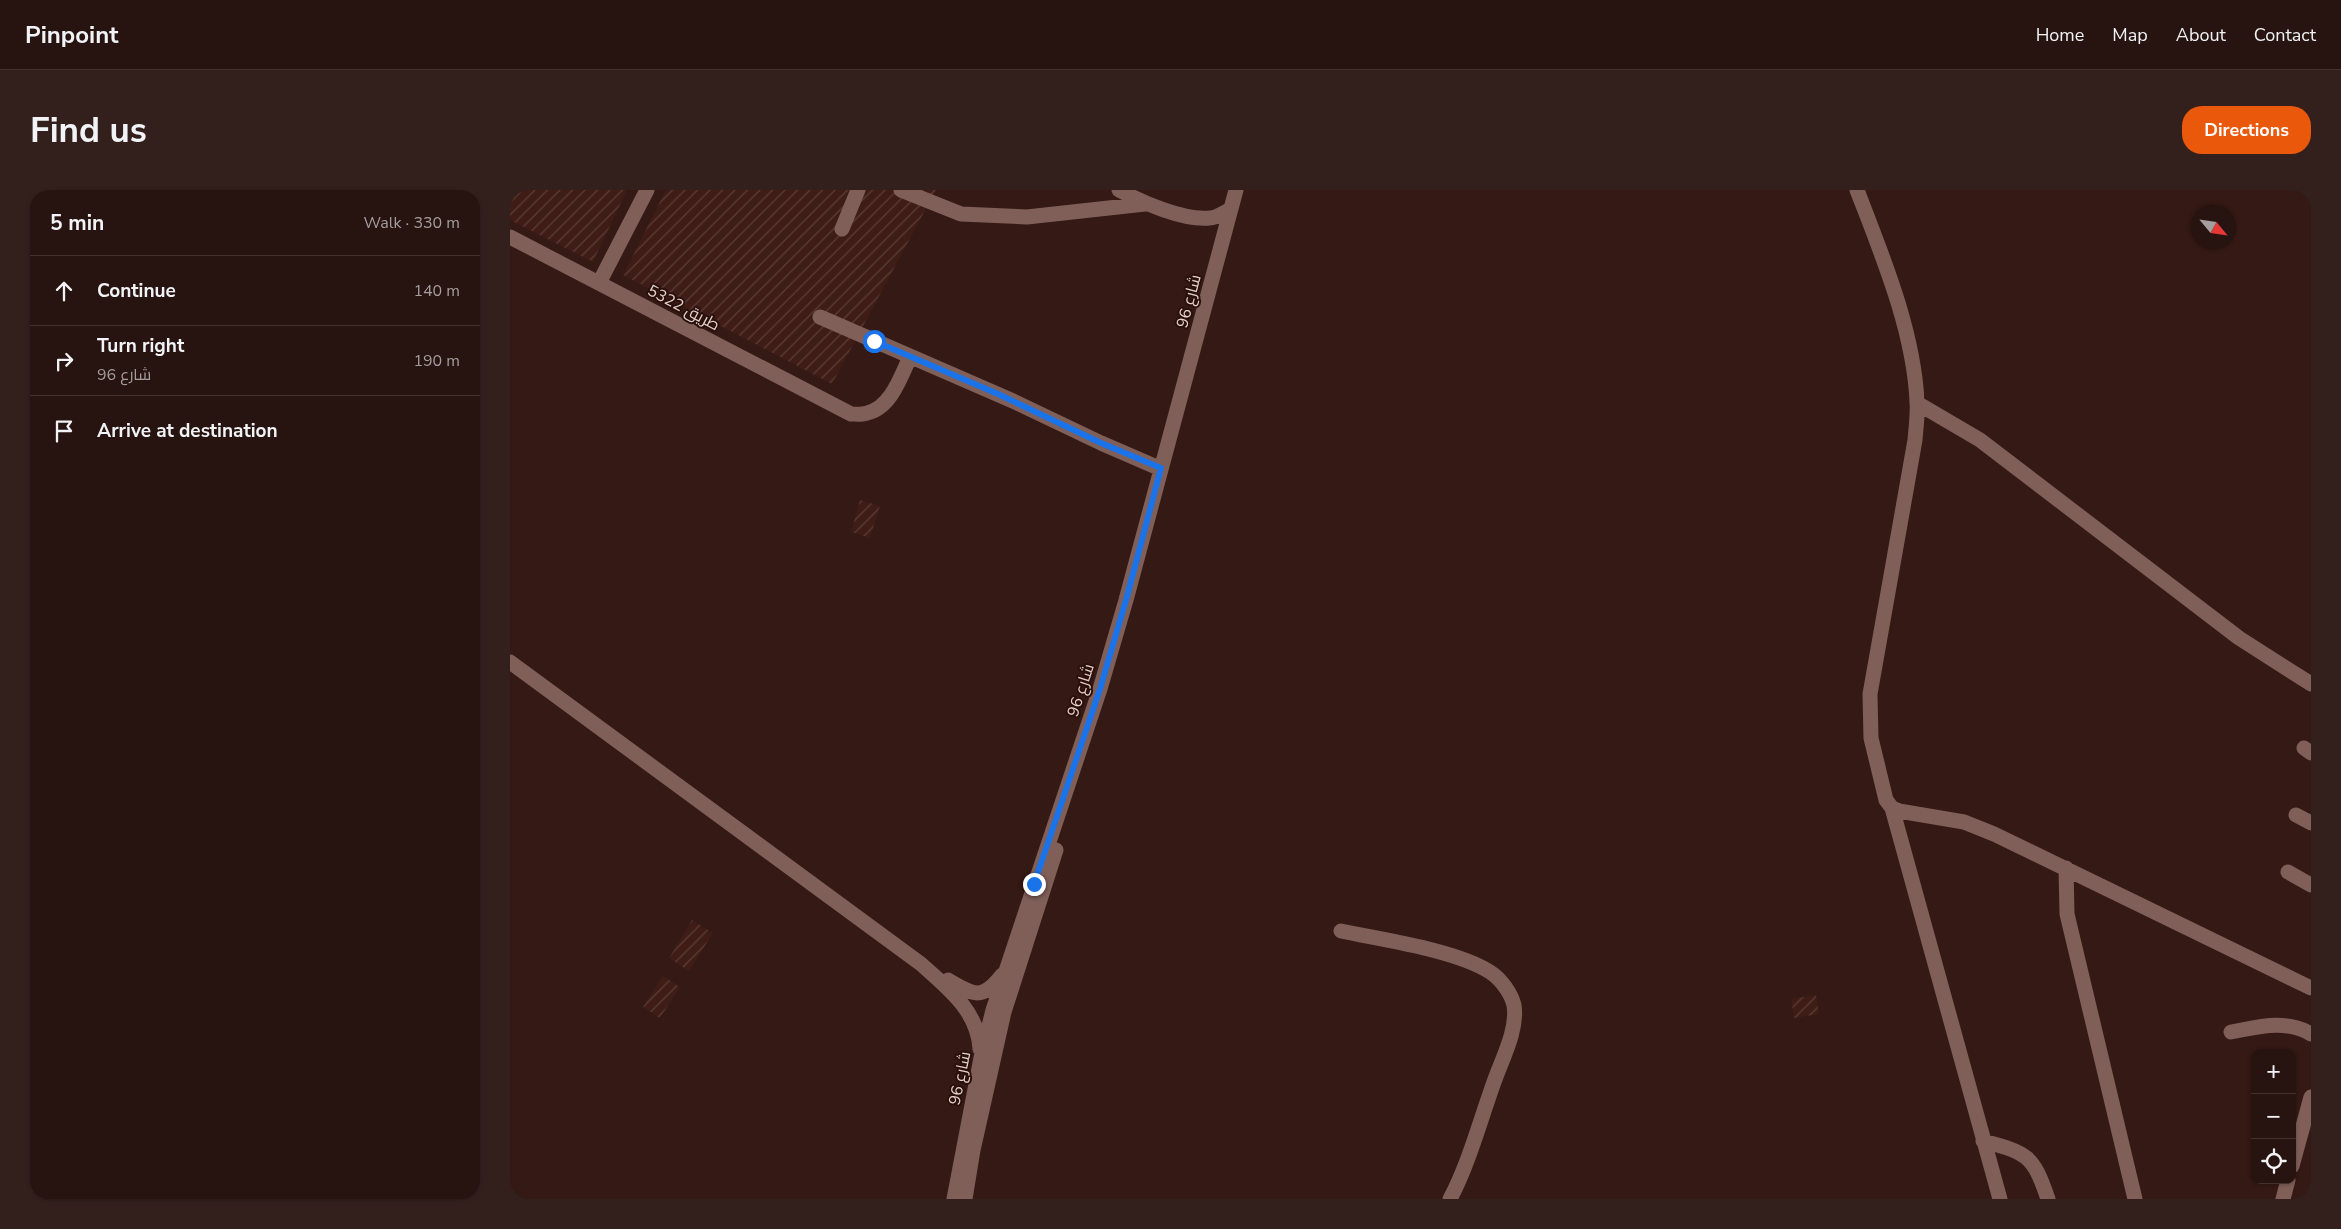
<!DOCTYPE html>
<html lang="en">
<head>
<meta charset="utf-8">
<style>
  body { margin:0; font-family:"Nunito Sans",Cairo,sans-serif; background:#33201d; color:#f1f3f6 }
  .controls { position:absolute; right:15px; bottom:15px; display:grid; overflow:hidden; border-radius:10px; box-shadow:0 1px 4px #0004 }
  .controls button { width:45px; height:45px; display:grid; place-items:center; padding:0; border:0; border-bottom:1px solid #43322f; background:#27130f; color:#f1f3f6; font:25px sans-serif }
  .compass { position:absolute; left:1681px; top:15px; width:45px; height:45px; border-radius:50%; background:#27130f; box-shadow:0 1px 4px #0004; rotate:119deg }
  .stop { position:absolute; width:15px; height:15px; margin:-11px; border:4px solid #1a73e8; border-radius:50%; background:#fff }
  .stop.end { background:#1a73e8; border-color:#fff; box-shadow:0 1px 5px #0008 }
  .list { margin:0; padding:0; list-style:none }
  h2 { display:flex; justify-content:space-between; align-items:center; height:65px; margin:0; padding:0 20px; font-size:21px }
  h2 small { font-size:16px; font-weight:400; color:#a49e9e }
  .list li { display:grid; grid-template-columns:32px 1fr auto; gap:15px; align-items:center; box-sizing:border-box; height:70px; padding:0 20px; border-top:1px solid #43322f }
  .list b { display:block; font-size:19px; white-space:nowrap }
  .list p { margin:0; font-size:16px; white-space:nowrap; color:#a49e9e }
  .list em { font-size:16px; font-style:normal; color:#a49e9e }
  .icon { flex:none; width:28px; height:28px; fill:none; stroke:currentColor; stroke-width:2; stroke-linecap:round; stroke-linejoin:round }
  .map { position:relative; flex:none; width:1801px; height:1009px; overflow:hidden; border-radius:20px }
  header { display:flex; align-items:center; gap:30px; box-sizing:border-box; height:70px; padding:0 25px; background:#27130f; border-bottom:1px solid #43322f }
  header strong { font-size:24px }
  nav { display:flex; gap:28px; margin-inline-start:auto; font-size:18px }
  .intro { display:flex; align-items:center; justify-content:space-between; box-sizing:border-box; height:120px; padding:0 30px }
  h1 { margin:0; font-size:35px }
  .button { padding:12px 22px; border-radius:20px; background:#ea580c; color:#fff; font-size:18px; font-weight:700 }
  main { display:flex; gap:30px; padding:0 30px }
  aside { flex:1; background:#27130f; border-radius:20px; box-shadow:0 1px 4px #0004 }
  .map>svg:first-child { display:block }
</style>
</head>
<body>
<header>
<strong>Pinpoint</strong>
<nav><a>Home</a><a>Map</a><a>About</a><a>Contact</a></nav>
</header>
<div class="intro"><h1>Find us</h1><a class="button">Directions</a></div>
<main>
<aside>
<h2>5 min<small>Walk · 330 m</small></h2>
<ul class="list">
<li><svg class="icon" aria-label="ahead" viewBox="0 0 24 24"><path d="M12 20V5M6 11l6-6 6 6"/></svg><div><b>Continue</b></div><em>140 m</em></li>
<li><svg class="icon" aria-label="right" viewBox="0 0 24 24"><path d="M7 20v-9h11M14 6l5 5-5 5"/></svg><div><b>Turn right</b><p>شارع 96</p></div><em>190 m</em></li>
<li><svg class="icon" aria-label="arrive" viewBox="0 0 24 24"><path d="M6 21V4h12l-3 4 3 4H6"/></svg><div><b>Arrive at destination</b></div></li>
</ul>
</aside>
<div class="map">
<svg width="1801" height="1009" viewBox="0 0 1801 1009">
  <defs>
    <pattern id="industrial-furrows" width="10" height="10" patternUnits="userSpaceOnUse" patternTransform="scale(1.25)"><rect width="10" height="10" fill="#3f1d16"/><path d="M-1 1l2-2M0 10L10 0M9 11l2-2" fill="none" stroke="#5b3d37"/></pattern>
  </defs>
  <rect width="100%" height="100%" fill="#341914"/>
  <path fill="url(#industrial-furrows)" d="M0,0H117L83,72L0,30Z
    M156,0H426L322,194L113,85Z
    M350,310L370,316L360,348L341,342Z
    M182,730L203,743L179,781L159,768Z
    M153,786L170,797L150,828L133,817Z
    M1306,805L1309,824L1284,828L1281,809Z"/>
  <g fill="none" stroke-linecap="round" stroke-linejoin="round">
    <path stroke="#805f58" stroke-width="15" d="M391,0L451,24L517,27L635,14
      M609,0C631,12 674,31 700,28C706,28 715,22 721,19
      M1347,0C1372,65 1404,141 1407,212C1408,224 1406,237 1405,250L1360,504L1361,548L1376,610L1382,618L1389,621L1454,632L1484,644L1801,798
      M332,39L348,0
      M0,47L341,224C346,224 352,225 357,223C381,218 391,186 400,167
      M89,93L137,0
      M310,127L503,211L591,253L651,279
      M1407,213L1470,250L1729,448L1801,494
      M0,472L411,774C438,798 468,821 470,859
      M1794,558L1801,563
      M1382,618L1490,1009
      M1786,625L1801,633
      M1556,678L1557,724L1625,1009
      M1778,682L1801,695
      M831,741C873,750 946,760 980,782C991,789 1001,803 1004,815C1008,840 992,869 984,892C970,931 959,973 940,1009
      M438,790C463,805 472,811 492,785
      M1721,842C1748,837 1776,829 1801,844
      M1473,951C1518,963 1523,965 1538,1009
      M1782,976L1801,907
      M444,1009L471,868L483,820L590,499L616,410L726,0
      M455,1009L463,960L494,822L546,660
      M1773,1009L1778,990"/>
  </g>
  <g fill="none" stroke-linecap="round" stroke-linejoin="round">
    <path stroke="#1a73e8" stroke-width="6" d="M364,151L488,204L591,253L651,278L616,410L590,499L524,694"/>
  </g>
  <g text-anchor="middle" stroke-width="4" stroke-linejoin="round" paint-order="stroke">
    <g font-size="16" fill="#e5d1cd" stroke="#2a100b">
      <text transform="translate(678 111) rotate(-75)" y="6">شارع 96</text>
      <text transform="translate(174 117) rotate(28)" y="6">طريق 5322</text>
      <text transform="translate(570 500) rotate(-72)" y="6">شارع 96</text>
      <text transform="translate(449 888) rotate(-78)" y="6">شارع 96</text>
    </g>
  </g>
</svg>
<div class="controls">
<button>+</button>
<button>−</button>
<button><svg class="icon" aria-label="locate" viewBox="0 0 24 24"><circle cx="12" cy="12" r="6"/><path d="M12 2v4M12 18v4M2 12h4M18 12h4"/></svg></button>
</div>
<svg class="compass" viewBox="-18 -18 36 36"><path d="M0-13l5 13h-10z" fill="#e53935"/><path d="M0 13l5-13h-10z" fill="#a49e9e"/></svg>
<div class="stop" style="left:364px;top:151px"></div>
<div class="stop end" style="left:524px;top:694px"></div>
</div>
</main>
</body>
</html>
